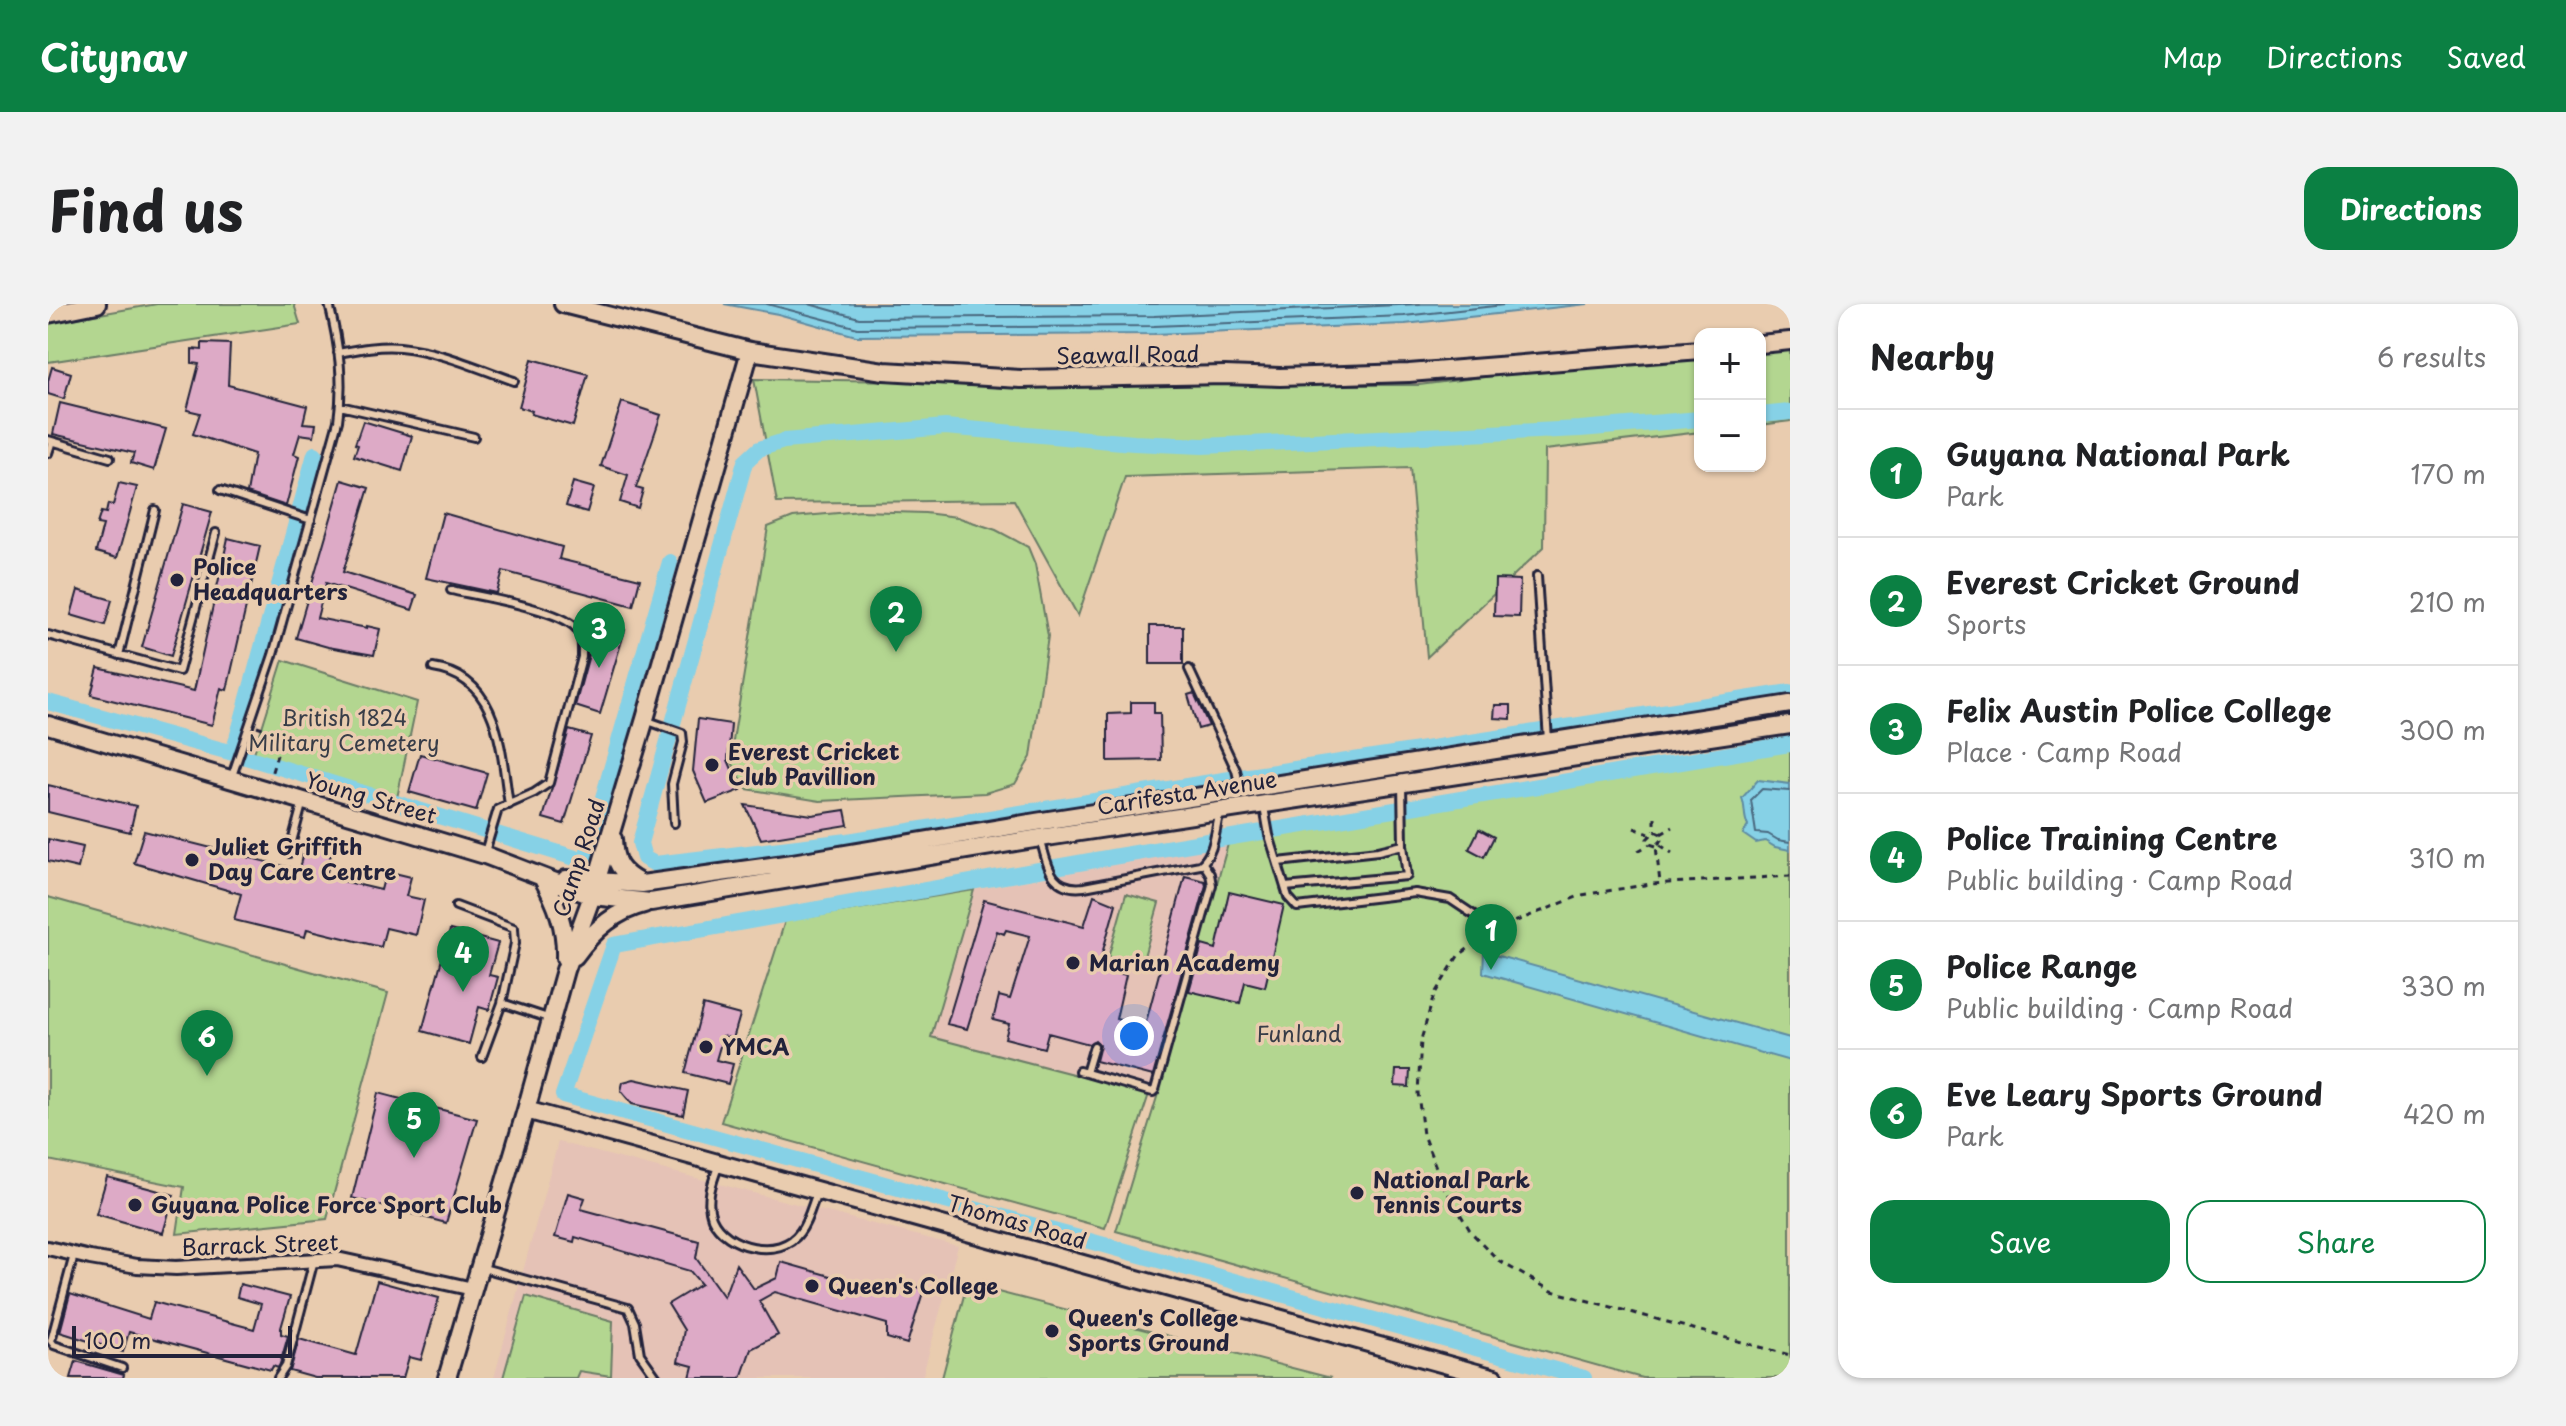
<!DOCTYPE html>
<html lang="en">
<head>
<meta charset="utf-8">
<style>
  body { margin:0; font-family:"Playpen Sans",sans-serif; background:#f2f2f2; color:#202124 }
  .controls { position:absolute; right:24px; top:24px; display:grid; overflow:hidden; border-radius:16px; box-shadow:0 2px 6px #0004 }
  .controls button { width:72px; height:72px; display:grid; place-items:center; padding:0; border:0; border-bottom:2px solid #e0e0e0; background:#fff; color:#202124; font:40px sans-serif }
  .scale { position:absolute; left:24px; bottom:20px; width:220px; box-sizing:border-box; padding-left:8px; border:4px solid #22223b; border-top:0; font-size:22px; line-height:28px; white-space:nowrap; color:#22223b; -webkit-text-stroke:6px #e9ccaf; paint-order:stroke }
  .you { position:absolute; left:1086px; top:732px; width:28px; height:28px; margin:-20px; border:6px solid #fff; border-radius:50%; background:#1a73e8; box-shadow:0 0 0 12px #1a73e833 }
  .badge { display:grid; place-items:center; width:52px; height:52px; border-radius:50%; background:#0b8043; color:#fff; font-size:26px; font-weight:700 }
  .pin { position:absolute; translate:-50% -66px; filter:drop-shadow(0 2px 4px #0008) }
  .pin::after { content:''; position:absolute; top:42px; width:28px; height:24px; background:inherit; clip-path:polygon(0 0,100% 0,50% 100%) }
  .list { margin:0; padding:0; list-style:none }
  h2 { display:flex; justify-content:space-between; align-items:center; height:104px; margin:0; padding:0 32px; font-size:34px }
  h2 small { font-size:26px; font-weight:400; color:#757577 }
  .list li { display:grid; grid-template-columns:52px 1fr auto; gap:24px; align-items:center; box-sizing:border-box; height:128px; padding:0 32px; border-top:2px solid #e0e0e0 }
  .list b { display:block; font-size:30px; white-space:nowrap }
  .list p { margin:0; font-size:26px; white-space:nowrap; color:#757577 }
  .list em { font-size:26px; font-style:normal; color:#757577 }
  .actions { display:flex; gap:16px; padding:24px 32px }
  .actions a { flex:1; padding:18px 0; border:2px solid #0b8043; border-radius:24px; text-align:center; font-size:28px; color:#0b8043 }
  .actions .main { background:#0b8043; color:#fff }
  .map { position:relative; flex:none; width:1742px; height:1074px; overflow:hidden; border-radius:24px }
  header { display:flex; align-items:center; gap:48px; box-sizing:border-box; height:112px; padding:0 40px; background:#0b8043; color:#fff }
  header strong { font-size:38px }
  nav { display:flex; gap:44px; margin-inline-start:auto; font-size:28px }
  .intro { display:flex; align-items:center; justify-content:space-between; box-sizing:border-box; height:192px; padding:0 48px }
  h1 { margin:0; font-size:56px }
  .button { padding:20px 36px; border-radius:24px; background:#0b8043; color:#fff; font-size:28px; font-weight:700 }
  main { display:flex; gap:48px; padding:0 48px }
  aside { flex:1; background:#fff; border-radius:24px; box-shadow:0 2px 6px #0004 }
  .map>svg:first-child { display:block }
</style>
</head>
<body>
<header>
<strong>Citynav</strong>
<nav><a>Map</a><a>Directions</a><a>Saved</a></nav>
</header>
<div class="intro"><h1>Find us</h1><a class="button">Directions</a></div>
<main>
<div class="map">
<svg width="1742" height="1074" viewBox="0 0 1742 1074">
  <rect width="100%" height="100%" fill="#e9ccaf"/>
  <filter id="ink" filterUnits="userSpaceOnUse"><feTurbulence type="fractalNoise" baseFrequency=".0125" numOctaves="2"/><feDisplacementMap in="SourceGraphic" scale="16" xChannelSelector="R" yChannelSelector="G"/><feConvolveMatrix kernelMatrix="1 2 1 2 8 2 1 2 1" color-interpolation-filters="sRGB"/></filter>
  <g filter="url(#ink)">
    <path fill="#e5c2b6" d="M1180,540L1109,793L883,733L926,586Z
      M510,838L910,942L874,1074H446Z"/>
    <path fill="#b3d690" stroke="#6a7c66" stroke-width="2" d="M109,0H246L252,20L0,58V19Z
      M1742,39V117L1712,121V40Z
      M1652,46V128L1497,146L1496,243L1379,353L1362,164L1077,173L1030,312L966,196L729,199L706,75L1175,81H1371Z
      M813,207L877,209L909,213L948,226L980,243L987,260L1000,332L983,453L967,480L937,489L772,497L699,485L682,455L720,223L745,213Z
      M235,356L369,398L349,494L206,449Z
      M1742,445V1074H1594L1068,927L1109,793L1180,540Z
      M926,586L883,733L1101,790L1057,924L673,818L737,617Z
      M1078,590L1111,599L1093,663L1060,654Z
      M0,593L340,689L279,915L129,930L136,883L0,856Z
      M919,980L1283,1074H894Z
      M478,992L565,1017L563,1072L531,1067L528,1074H455Z"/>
    <path fill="#86d1e6" stroke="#5e8ba2" stroke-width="2" d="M676,0H1540L1357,20L1106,30L808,32L730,10Z
      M1710,476L1742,480V546L1727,543L1717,537L1708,539L1695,530L1700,522C1695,512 1698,504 1694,494Z
      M1436,648L1742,734V757L1435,669Z"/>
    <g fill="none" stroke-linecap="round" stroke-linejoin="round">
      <path stroke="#4a687f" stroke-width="2" d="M719,0L810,24L1106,22L1356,12L1465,0
        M761,0L811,14L1106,12L1372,0
        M806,0H1110
        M1742,487L1714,485L1703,496L1708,529L1720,530L1730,536L1742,538"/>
      <path stroke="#86d1e6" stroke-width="16" d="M1712,111L1742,108
        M0,398L185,449L267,150
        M1506,425L1742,388
        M185,449L537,557L622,258
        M1194,473L1494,427
        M1182,475L800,537L607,560L596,554L592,539L697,158L711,145L736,137L897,123L1086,139L1154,142L1532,125L1652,115
        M1536,1074L515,791L566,641L1070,552L1742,440"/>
    </g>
    <path fill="#ddaac6" stroke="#22223b" stroke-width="2" d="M154,39L182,40L180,81L259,102L255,119L268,120L266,132L252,130L246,150L251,152L238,202L199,189L206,150L145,130L152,109L139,106L151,60L144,59V45L154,46Z
      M484,55L540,70L525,122L483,110L484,107L471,103Z
      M4,63L23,69L16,95L0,90V77Z
      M574,98L613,111L588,184L595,186L590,204L572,198L580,171L553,162Z
      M12,99L118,125L106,166L83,159L86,149L5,130Z
      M315,117L364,132L354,167L306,152L310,141L307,140Z
      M294,176L321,184L295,268L369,291L364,306L278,279L269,314L319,324V322L332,325L326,351L280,343L248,334Z
      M525,178L546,184L539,208L518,202Z
      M71,179L89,183L69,254L48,248L55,221L49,220L53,208L58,209L60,200L65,201Z
      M135,200L164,208L123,352L94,343Z
      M395,209L514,243L511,255L592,275L585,302L455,267L449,289L378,274Z
      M180,234L212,242L179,386L173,384L164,421L43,391L50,364L146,387Z
      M1447,275L1472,276L1471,313L1446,312Z
      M30,286L64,296L57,321L23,311Z
      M550,318L577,326L552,410L527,402Z
      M1102,322H1135V360H1102Z
      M1146,389L1161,422L1150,425L1140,391Z
      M1083,398H1106V409H1112L1113,456L1060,457V410L1083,409Z
      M1447,401H1463V415L1446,414Z
      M650,415L683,420L680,456L693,486L659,499L645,467Z
      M521,426L543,432L516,520L495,514Z
      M372,450L439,469L428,507L361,488Z
      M0,481L88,502L82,528L0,508Z
      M697,501L764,511L797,506L800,521L713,535Z
      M1431,525L1446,533L1436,553L1421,545Z
      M96,527L251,566L257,538L263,540V536L285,540L278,573L333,586L338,567L363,573L358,592L376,596L368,631L338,624L333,643L259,625L257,633L186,616L193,590L86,559Z
      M0,535L35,543L30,564L0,557Z
      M1137,572L1157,577L1158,581L1105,772L1048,757L1052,741L1047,736L1041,740L1000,729L996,744L957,734L961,720L945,716L951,692L962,695L982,632L958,626L956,630L949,627L919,725L899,720L936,596L1036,622L1046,591L1068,600L1050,664L1078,671L1068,715L1097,722Z
      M1181,588L1236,601L1217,683L1197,678L1192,699L1141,687L1154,641L1168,645Z
      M402,626L450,639L441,671L450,673L441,706L431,703L421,740L374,727Z
      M655,701L692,711L685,735L675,732L668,756L685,760L680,780L637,769Z
      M1348,766H1362L1361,783L1347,782Z
      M586,775L640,787L635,811L584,800L573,787L575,778Z
      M330,789L429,815L398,919L304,894Z
      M59,873L126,891L115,929L48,910Z
      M520,889L537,894L533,905L651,937L648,954L676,993L688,960L706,985L729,974L733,958L849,991L853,979L876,985L859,1040L839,1034V1020L727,988L711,997L730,1031L703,1045L693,1074H642L645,1062L630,1058L636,1026L620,1000L653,980L642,967L527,933L526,938L507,933Z
      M329,977L391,994L373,1056L361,1053L355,1074H267L242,1067L251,1035L308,1051Z
      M192,980L242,993L233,1024V1030L240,1032L232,1060L230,1064L225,1062L223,1066L81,1028L75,1048L12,1028L22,990L101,1015L106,998L206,1025L213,1000L189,993Z
      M28,1057L76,1071L75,1074H23Z"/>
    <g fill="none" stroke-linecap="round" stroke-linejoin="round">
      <g stroke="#22223b" stroke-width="12">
        <path id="lane" d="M290,49C311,45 332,41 352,43C392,47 429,64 466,77
          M292,102L426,133
          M0,136L62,154
          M0,149L4,137
          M172,186L263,216
          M1489,272L1500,436
          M403,286C430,292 511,305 528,324C535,332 534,342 534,353L501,479L486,489L450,505L437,548
          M0,331L131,367L168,229
          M71,351L107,206
          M385,364C452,373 453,448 461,501
          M1141,365L1188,466L1192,484
          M600,417L634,429L635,438L624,480L626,519
          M183,475L225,351L290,117C296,76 291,40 281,0
          M1216,503L1221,531L1240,593L1249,603L1367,589L1402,595L1447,625
          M992,534C1000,562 1002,587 1036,583L1152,561C1167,550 1167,525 1172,508
          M241,549L255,497
          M1230,558L1330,547L1355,541L1354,480
          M1237,583L1359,572L1355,541
          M408,602L466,624L467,639L454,699L503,715
          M434,753L454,699
          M1031,767L1097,786L1105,788L1107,786L1164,581L1162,570L1155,559
          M1038,769L1046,742
          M671,860C665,876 657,896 664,914C677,944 732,957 752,928C760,918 764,901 769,888
          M26,951L3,1037L6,1041L74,1064
          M435,964L580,1004L587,1019L592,1050L609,1074
          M230,1074L238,1062L266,956"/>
      </g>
      <g stroke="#22223b" stroke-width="18">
        <path id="street" d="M0,944L42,954L89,962L128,964L289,955L425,985"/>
      </g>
      <g stroke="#22223b" stroke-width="22">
        <path id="secondary" d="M515,0L702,47L836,67L973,75L1177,71L1232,73L1361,69L1652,46
          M0,10L49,0
          M1712,40L1742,37
          M0,421L367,530L437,551L544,592L603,598L992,534L1742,421
          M565,535C566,559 572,568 592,579
          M494,573C509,600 518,623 517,654
          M518,575L594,580L744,559L988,518L1742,400
          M527,652C544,628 567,607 596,600
          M478,806L1447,1074
          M399,1074L478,806L517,666L544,592L597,415L702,47"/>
      </g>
      <path stroke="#22223b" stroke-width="3" stroke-dasharray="6 6" stroke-linecap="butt" d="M209,422L235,431L222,474
        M1607,514V527
        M1586,524L1601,530
        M1613,530L1625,523
        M1612,541L1624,549
        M1608,542L1602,540L1599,535L1607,527L1613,530L1614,536L1608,542L1612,579
        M1590,547L1602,540
        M1456,622L1534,591L1603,580L1742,572
        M1439,631L1410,652L1386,691L1373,736L1370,789L1375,831L1396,883L1423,928L1451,957L1504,987L1742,1051"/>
      <use href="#lane" stroke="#e9ccaf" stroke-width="6"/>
      <use href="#street" stroke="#e9ccaf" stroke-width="12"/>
      <use href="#secondary" stroke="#e9ccaf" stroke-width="16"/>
    </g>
  </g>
  <g fill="#22223b" stroke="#e9ccaf" stroke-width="3">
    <circle cx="129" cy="276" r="8"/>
    <circle cx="664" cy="461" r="8"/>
    <circle cx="144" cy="556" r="8"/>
    <circle cx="1025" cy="659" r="8"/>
    <circle cx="658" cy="743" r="8"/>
    <circle cx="1309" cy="889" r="8"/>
    <circle cx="87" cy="901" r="8"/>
    <circle cx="764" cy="982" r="8"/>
    <circle cx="1004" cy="1027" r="8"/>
  </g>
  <g text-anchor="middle" stroke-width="7" stroke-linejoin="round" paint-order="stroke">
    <g font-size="22" fill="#22223b" stroke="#e9ccaf">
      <text transform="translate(1080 51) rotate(-1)" y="8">Seawall Road</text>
      <text transform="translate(1139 489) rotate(-9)" y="8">Carifesta Avenue</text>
      <text transform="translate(323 494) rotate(16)" y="8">Young Street</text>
      <text transform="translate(531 554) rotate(-72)" y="8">Camp Road</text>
      <text transform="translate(969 918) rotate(16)" y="8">Thomas Road</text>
      <text transform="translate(212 941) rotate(-2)" y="8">Barrack Street</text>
    </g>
    <g font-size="22" font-weight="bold" fill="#22223b" stroke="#e9ccaf" text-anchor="start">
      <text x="145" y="271">Police<tspan x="145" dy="25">Headquarters</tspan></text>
      <text x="680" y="456">Everest Cricket<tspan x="680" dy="25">Club Pavillion</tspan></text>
      <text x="160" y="551">Juliet Griffith<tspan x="160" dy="25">Day Care Centre</tspan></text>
      <text x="1041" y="667">Marian Academy</text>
      <text x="674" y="751">YMCA</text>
      <text x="1325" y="884">National Park<tspan x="1325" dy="25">Tennis Courts</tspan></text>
      <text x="103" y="909">Guyana Police Force Sport Club</text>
      <text x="780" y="990">Queen's College</text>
      <text x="1020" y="1022">Queen's College<tspan x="1020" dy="25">Sports Ground</tspan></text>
    </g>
    <g font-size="22" fill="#383d48" stroke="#e9ccaf">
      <text x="296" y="422">British 1824<tspan x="296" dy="25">Military Cemetery</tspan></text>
      <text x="1251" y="738">Funland</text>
    </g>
  </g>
</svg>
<div class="controls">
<button>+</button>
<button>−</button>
</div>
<div class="scale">100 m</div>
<div class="you"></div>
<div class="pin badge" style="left:1443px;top:666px">1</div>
<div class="pin badge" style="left:848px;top:348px">2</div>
<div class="pin badge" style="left:551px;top:364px">3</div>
<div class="pin badge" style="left:415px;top:688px">4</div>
<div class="pin badge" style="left:366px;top:854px">5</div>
<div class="pin badge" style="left:159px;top:772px">6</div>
</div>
<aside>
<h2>Nearby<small>6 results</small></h2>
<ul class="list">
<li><span class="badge">1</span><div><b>Guyana National Park</b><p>Park</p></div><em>170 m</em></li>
<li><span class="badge">2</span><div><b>Everest Cricket Ground</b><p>Sports</p></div><em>210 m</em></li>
<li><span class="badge">3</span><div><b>Felix Austin Police College</b><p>Place · Camp Road</p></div><em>300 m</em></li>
<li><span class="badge">4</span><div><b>Police Training Centre</b><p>Public building · Camp Road</p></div><em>310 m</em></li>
<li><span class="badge">5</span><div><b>Police Range</b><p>Public building · Camp Road</p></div><em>330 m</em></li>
<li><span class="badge">6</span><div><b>Eve Leary Sports Ground</b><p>Park</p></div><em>420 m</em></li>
</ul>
<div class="actions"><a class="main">Save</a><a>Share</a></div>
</aside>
</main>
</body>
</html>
